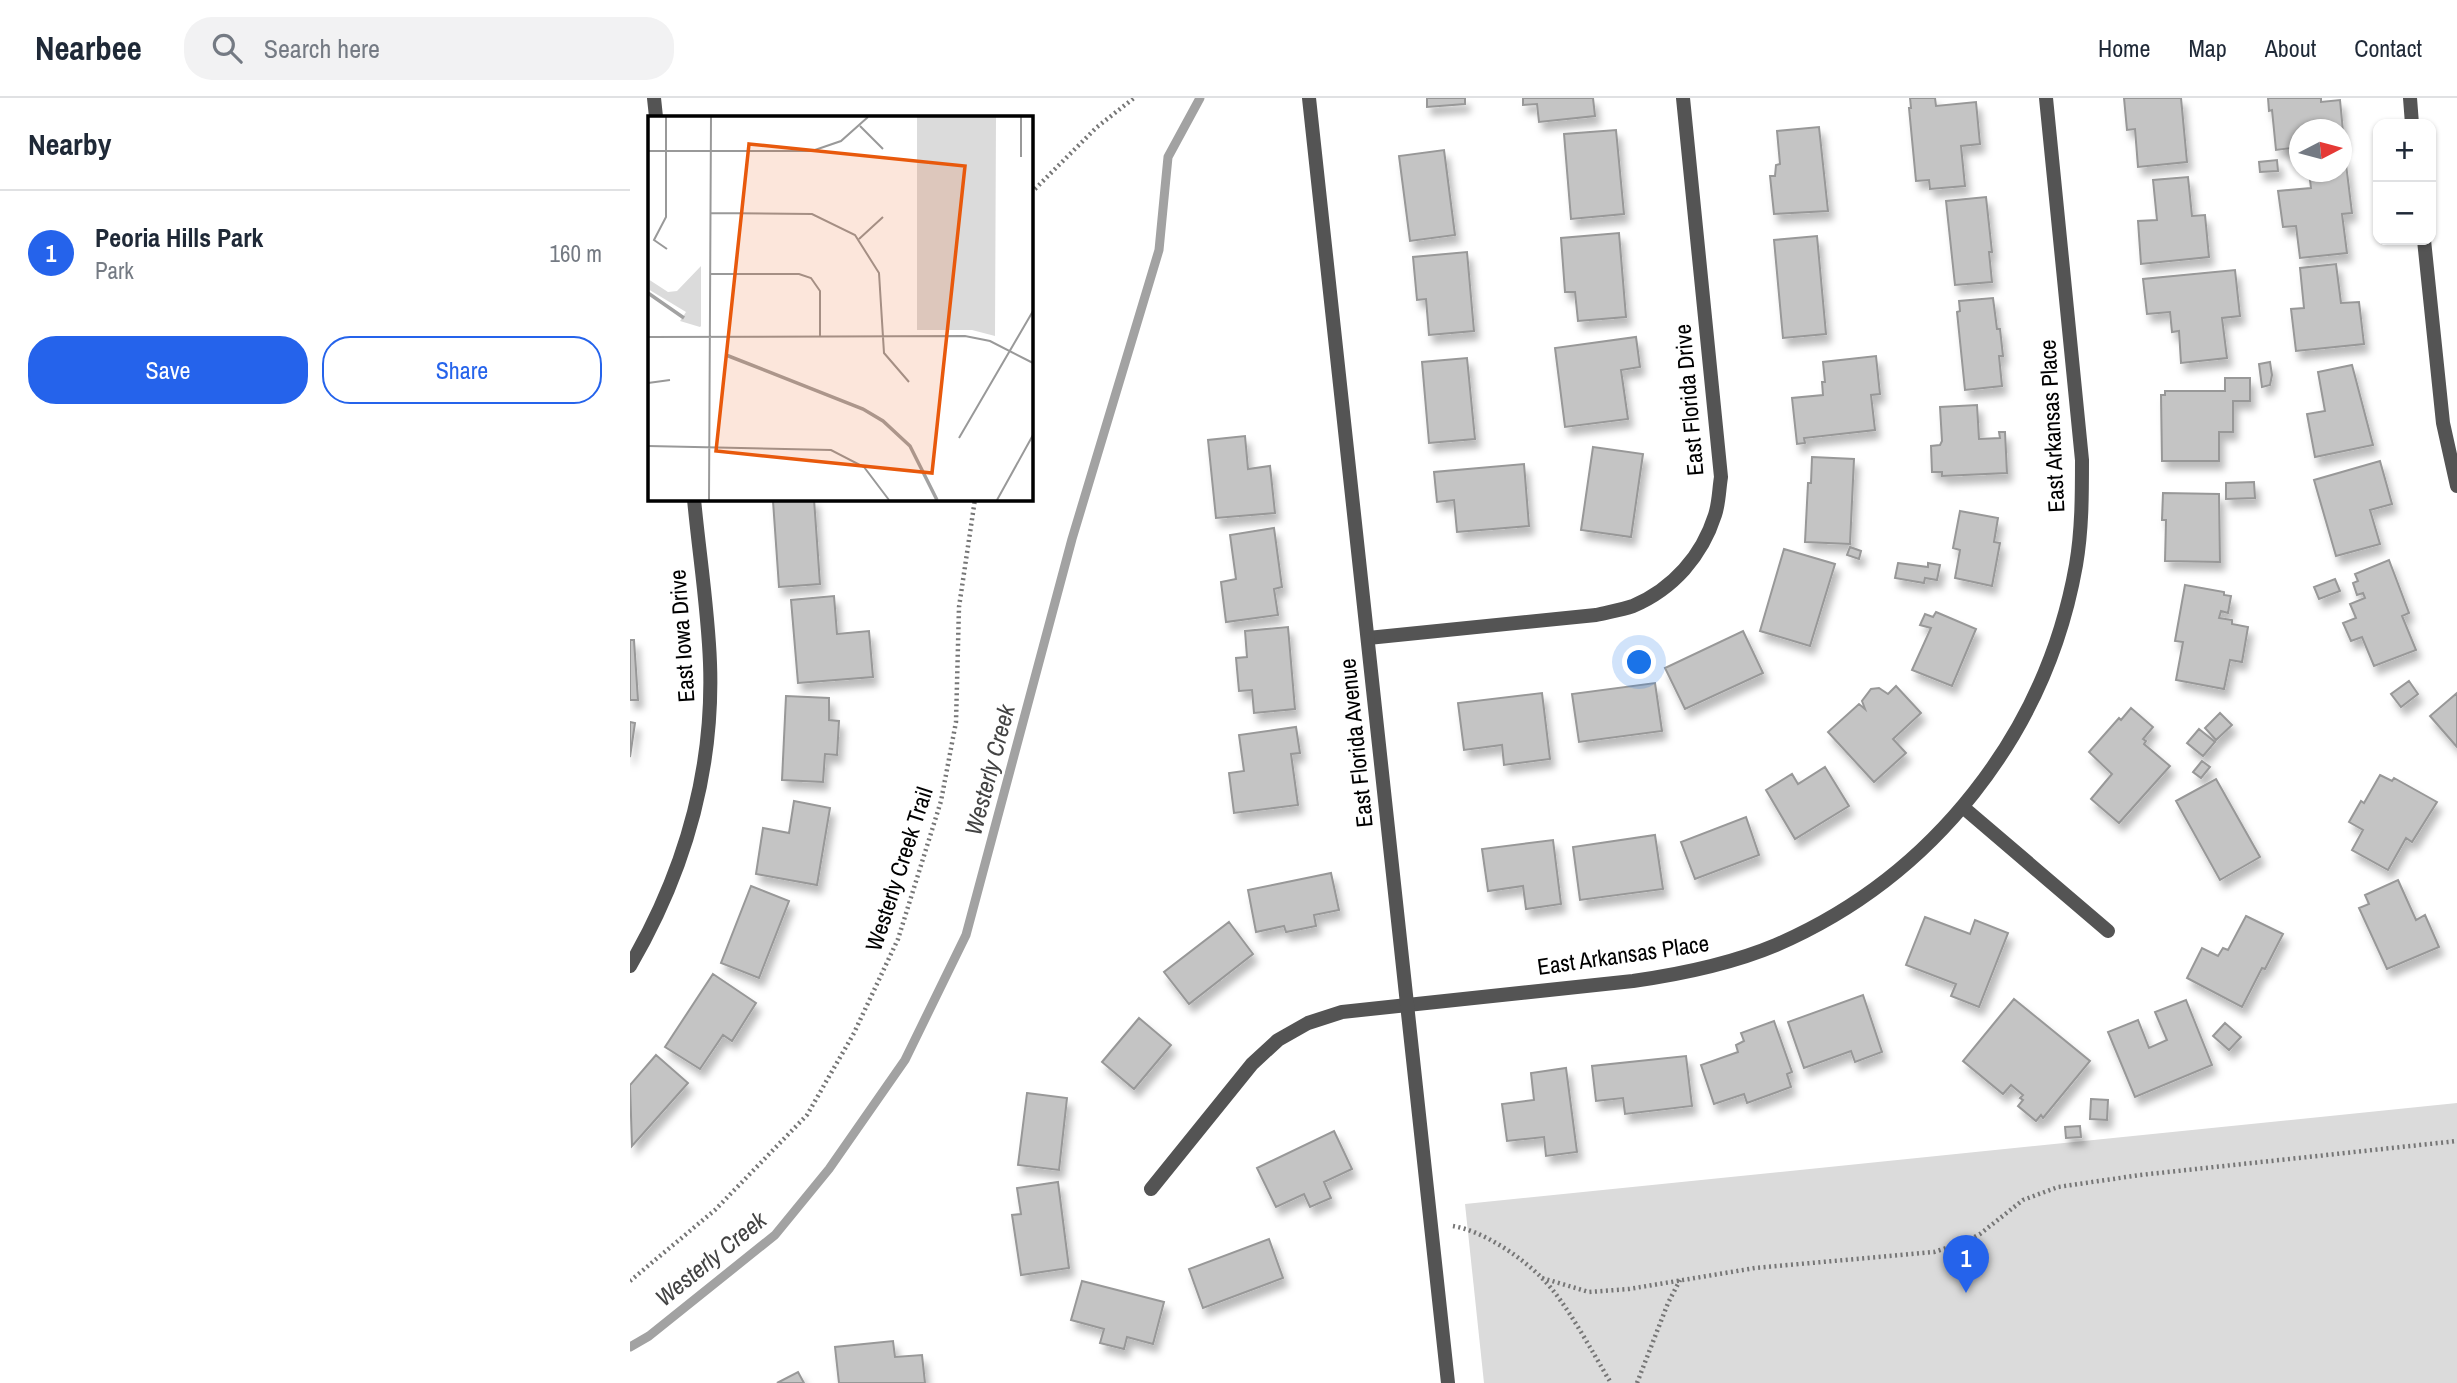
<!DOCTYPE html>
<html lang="en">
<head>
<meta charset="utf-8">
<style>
  body { margin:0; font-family:"Archivo Narrow",sans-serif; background:#f2f2f3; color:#1f2937 }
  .controls { position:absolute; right:21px; top:21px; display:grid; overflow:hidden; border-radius:14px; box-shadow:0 2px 5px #0004 }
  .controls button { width:63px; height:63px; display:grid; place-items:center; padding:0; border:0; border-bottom:2px solid #e0e1e3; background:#fff; color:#1f2937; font:35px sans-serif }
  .compass { position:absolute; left:1659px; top:21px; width:63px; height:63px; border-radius:50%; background:#fff; box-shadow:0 2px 5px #0004; rotate:84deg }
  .you { position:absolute; left:1010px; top:565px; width:24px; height:24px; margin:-18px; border:5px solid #fff; border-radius:50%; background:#1a73e8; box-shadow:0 0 0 10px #1a73e833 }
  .badge { display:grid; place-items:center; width:46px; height:46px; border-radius:50%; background:#2563eb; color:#fff; font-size:23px; font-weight:700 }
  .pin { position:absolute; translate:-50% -58px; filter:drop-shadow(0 2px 4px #0008) }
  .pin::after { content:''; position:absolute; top:37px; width:24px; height:21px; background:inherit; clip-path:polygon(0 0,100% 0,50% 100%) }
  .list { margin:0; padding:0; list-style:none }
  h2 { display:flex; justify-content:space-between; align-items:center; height:91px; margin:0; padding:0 28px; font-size:30px }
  h2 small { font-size:23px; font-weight:400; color:#747a83 }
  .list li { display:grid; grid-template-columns:46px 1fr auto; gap:21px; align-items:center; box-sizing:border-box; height:126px; padding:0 28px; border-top:2px solid #e0e1e3 }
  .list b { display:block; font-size:26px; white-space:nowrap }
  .list p { margin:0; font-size:23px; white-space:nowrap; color:#747a83 }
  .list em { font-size:23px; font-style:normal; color:#747a83 }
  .actions { display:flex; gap:14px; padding:21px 28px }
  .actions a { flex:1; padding:16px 0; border:2px solid #2563eb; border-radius:28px; text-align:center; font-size:24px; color:#2563eb }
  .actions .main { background:#2563eb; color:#fff }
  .icon { flex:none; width:38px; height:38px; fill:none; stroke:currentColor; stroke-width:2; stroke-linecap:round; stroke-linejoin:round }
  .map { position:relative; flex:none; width:1827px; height:1285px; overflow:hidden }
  header { display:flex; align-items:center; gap:42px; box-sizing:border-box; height:98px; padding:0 35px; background:#fff; border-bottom:2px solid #e0e1e3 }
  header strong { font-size:33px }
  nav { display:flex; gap:38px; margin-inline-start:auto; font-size:24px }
  .search { width:490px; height:63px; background:#f2f2f3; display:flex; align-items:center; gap:18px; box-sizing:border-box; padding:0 24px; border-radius:28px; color:#747a83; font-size:26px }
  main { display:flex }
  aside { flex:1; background:#fff }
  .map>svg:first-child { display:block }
</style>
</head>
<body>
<header>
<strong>Nearbee</strong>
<div class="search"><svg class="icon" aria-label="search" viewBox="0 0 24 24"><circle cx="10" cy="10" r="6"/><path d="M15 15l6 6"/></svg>Search here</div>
<nav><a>Home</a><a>Map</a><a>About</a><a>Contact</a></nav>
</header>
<main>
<aside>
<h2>Nearby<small></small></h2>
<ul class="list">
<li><span class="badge">1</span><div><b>Peoria Hills Park</b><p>Park</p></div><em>160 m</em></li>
</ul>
<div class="actions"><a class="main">Save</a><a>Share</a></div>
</aside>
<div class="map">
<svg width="1827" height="1285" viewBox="0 0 1827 1285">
  <defs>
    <filter id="shadow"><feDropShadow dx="4.5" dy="8" stdDeviation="3.5" flood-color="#0004"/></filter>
  </defs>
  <rect width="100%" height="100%" fill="#fff"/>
  <path fill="#dbdbdb" d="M1827,1005V1285H854L835,1106Z"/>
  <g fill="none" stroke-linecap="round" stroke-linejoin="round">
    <path stroke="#a2a2a2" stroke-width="9" d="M0,1249L19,1238L145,1137L199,1071L275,962L336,837L442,441L529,152L538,59L570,0"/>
  </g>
  <path fill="#c4c4c4" stroke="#989898" stroke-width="2" filter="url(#shadow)" d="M797,0H835V6L797,9Z
    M893,0H963L965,18L909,24L907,6L893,7Z
    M1280,0H1305L1306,8L1346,4L1350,46L1331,48L1335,88L1300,91L1299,82L1286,83L1279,10H1281Z
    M1494,0H1551L1557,64L1508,69L1505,31L1497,32Z
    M1638,0H1691V4L1710,2L1714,44L1712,45V32H1670V49L1646,52L1642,12L1639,13Z
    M1189,29L1198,113L1144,116L1140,78H1145L1146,67L1150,66L1147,33Z
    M986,32L994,116L941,121L934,36Z
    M814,52L825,137L780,143L769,58Z
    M1715,58L1722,115L1712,116L1717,155L1670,160L1666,128L1653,129L1648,93L1681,90L1679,74H1712V59Z
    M1647,62L1648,73L1630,74L1629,64Z
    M1558,79L1562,118L1575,117L1579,159L1511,166L1508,123L1527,122L1523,82Z
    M1356,99L1362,154H1359L1362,184L1325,187L1316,103Z
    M989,135L996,219L948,223L945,194H935L931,140Z
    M1187,138L1196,236L1153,240L1144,142Z
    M837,154L844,233L799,237L796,201L787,202L783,159Z
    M1706,166L1711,205L1729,204L1734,246L1666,253L1661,211L1674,210L1670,170Z
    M1605,172L1610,218L1592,220L1597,260L1551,265L1549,233L1542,234L1540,214L1517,216L1513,181Z
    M1363,200L1367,231H1370L1373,258H1369L1372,288L1335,292L1327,214L1330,213L1329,203Z
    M1006,239L1010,269L991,272L998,321L935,329L925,250Z
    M1246,258L1250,296L1241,297L1245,332L1174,340L1175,345L1167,346L1162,300L1193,297L1192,284H1195L1193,264Z
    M837,260L845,341L799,345L792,264Z
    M1640,264L1642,277L1640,287L1632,289L1629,266Z
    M1722,267L1743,347L1685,359L1677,316L1695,313L1688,274Z
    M1595,280H1620V303H1603V334H1589V363H1532L1531,297H1535V293H1595Z
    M1347,307L1349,341L1370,340L1369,334H1375L1377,375L1312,378V374H1302L1301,348L1310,347L1312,343L1310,309Z
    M615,338L618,371L640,368L645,415L586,420L578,342Z
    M963,349L1013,356L1001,439L951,432Z
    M1182,359L1224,361L1220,446L1175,444L1178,385H1181Z
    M1750,363L1762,406L1740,412L1750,446L1706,458L1684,382Z
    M894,366L899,428L827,434L824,402L807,404L804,374Z
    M1624,384L1625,400L1596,401V385Z
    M1533,395L1589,396L1590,464L1535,463L1536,422H1532Z
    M184,401L190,486L149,489L143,403Z
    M1330,413L1368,420L1364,444L1370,445L1362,488L1325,480L1330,452L1323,450Z
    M644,430L652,489L644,491L648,517L596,524L591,484L606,481L600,437Z
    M1220,449L1231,453L1229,461L1217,457Z
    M1154,451L1205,466L1180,548L1130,533Z
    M1759,462L1779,515L1772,518L1786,552L1744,568L1732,539L1721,543L1713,525L1726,520L1720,506L1735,500L1733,495L1727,497L1723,485L1728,483L1725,476Z
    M1268,465L1298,469V465L1310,467L1307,482L1295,480L1294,485L1265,480Z
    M1705,481L1710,493L1689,501L1684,489Z
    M1555,487L1594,494V497L1601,498L1598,515L1591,513L1589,520L1602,522V526L1618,529L1612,564L1600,562L1594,591L1546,582L1553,544L1545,543Z
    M204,498L207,536L239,533L243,579L168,585L161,502Z
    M1306,514L1346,531L1322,588L1282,572L1301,530L1290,527L1295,516L1303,519Z
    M658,529L665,611L624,615L622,592L609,593L606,560L617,559L615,533Z
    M1113,533L1133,575L1055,611L1035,570Z
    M0,542H4L8,602H0Z
    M1779,583L1788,596L1771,609L1761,596Z
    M1025,585L1032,633L949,644L942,596Z
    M1266,588L1291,615L1263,641L1276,655L1244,684L1198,634L1229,606L1235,611L1232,603L1241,591L1249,590L1258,596Z
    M912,595L920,661L874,667L872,647L834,652L828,605Z
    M1827,595V649L1800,618Z
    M156,598L199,600V622L209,623L207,657L195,656L193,684L152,682Z
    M1501,610L1523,629L1513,641L1516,643L1514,646L1540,668L1489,725L1461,701L1482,676L1459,654L1489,620L1491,622Z
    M1590,615L1602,627L1586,642L1575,630Z
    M0,624L5,625L0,659Z
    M666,629L670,655L661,656L668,707L604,715L599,675L614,673L609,637Z
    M1569,631L1585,644L1573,658L1557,645Z
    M1572,663L1580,669L1571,680L1563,674Z
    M1195,669L1219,708L1165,741L1136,692L1162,676L1168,686Z
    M1750,677L1762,683L1764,680L1807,704L1782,744L1776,740L1758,772L1722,752L1733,732L1719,724L1731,703L1734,705Z
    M1586,681L1630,759L1590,782L1546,703Z
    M164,703L200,710L187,787L126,776L133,730L159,735Z
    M1116,719L1129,757L1065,781L1051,744Z
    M1025,737L1033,791L950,802L943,749Z
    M923,742L931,806L896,811L893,788L858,793L852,751Z
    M701,775L709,812L684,817L686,828L656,834L654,828L626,834L618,792Z
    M1768,782L1786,822L1795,817L1809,849L1757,871L1729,810L1739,806L1735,797Z
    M121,788L159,803L129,880L91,865Z
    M1616,818L1653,836L1635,871L1632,870L1612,909L1557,880L1572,850L1588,858L1593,850L1598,852Z
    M1295,819L1340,836L1345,822L1378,835L1349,909L1321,898L1326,886L1276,867Z
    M599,824L623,856L559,906L534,874Z
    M83,876L126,905L102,943L93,937L70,971L35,949Z
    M1233,897L1252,954L1225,964L1221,953L1174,970L1158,924Z
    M1384,901L1460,963L1413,1020L1411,1017L1406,1023L1388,1008L1393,1002L1390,1000L1393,997L1381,987L1373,996L1333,963Z
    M1556,902L1582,967L1505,999L1478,934L1508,922L1519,950L1537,942L1525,914Z
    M509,920L541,947L504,991L472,964Z
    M1144,923L1162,974L1157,976L1161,989L1117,1005L1114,996L1084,1006L1071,967L1108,954L1106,947L1114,943L1111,935Z
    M1595,925L1611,939L1599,952L1583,938Z
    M26,957L58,985L2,1048L0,987Z
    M1056,958L1062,1008L995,1016L993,1000L966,1003L962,968Z
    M936,970L947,1054L916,1058L914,1039L877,1043L872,1006L904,1002L901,975Z
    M397,995L437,1000L429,1072L388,1067Z
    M1461,1001L1478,1002L1477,1022L1460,1021Z
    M1450,1028L1451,1039L1436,1040L1435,1029Z
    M704,1033L722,1071L694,1084L701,1100L680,1109L674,1096L646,1109L627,1070Z
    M428,1084L439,1170L391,1177L382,1117L391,1116L387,1090Z
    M639,1141L653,1180L573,1210L559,1171Z
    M452,1183L534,1204L523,1246L497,1239L494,1251L470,1245L474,1231L441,1222Z
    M263,1243L265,1259L292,1257L295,1285H209L205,1249Z
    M168,1274L174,1285H147Z"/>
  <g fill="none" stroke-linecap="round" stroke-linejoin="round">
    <path stroke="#767676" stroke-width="4.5" stroke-dasharray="2 3.5" stroke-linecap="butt" d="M401,95L467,29L504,0
      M823,1128C853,1133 890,1158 912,1180C937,1205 962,1254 981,1285
      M912,1180L959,1194L999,1191L1125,1170L1304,1154L1335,1144L1350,1136L1393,1102L1428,1089L1510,1077L1827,1043
      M0,1183L85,1112L177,1017L224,935L268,841L311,703L326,624L329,509L345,401
      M1007,1285L1038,1205L1050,1182"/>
    <path stroke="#545454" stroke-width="14" d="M24,0L26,19
      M1780,0L1782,26
      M1794,142L1813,325L1827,388
      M738,540L966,517C978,514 991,512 1003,508C1043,491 1072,458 1085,417C1089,405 1089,391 1091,379L1053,0
      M1334,710L1478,833
      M0,868C54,775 84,673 80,565C78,510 69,455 64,401
      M521,1091L622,966L648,942L678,925L712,914L1003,883C1052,876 1101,866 1146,847C1303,779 1416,636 1446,467C1452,432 1452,397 1452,362L1416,0"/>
    <path stroke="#545454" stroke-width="14" d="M679,0L818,1285"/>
  </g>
  <g text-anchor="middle" stroke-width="5" stroke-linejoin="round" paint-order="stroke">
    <g font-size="23" fill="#000" stroke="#fff">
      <text transform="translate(1059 302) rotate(-95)" y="8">East Florida Drive</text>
      <text transform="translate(1422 328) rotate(-93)" y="8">East Arkansas Place</text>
      <text transform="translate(52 538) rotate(-94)" y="8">East Iowa Drive</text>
      <text transform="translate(726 645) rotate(-96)" y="8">East Florida Avenue</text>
      <text transform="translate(269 771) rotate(-72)" y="8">Westerly Creek Trail</text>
      <text transform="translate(993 857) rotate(-8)" y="8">East Arkansas Place</text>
    </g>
    <g font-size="24" font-style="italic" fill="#434343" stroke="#fff">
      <text transform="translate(360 672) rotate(-75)" y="8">Westerly Creek</text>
      <text transform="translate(81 1161) rotate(-39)" y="8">Westerly Creek</text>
    </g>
  </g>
  <g transform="translate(18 18)">
    <rect width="385" height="385" fill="#fff"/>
    <path d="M269,1H348L347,220L324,214H269ZM53,120V210L52,211L32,205L38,196L0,173V163L20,176L29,175L53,150Z" fill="#dbdbdb"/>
    <path fill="none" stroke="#a2a2a2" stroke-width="3.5" d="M0,177L36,202M78,239L215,293L235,305L262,330L289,384"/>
    <path fill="none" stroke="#999" stroke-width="2" d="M18,1V101L6,124L19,133M212,10L235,33M0,35H164L193,25L220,1M373,41V1M62,97L164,98L207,119L231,157L236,237L261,266M211,123L235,101M62,158H151L163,162L172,175V220M0,221L317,220L342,225L385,247M0,267L22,264M311,322L385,195M0,330L183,334L216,351L241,384M61,384L63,1M349,384L385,319"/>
    <path fill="#e8590c" fill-opacity="0.15" stroke="#e8590c" stroke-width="3.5" d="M101,28L317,50L284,357L68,335Z"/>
    <rect width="385" height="385" fill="none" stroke="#000" stroke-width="3.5"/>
  </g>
</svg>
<div class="controls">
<button>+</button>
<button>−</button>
</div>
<svg class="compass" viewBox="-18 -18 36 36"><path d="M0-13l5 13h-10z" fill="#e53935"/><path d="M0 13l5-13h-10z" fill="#747a83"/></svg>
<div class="you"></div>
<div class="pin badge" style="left:1336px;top:1195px">1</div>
</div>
</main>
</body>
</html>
